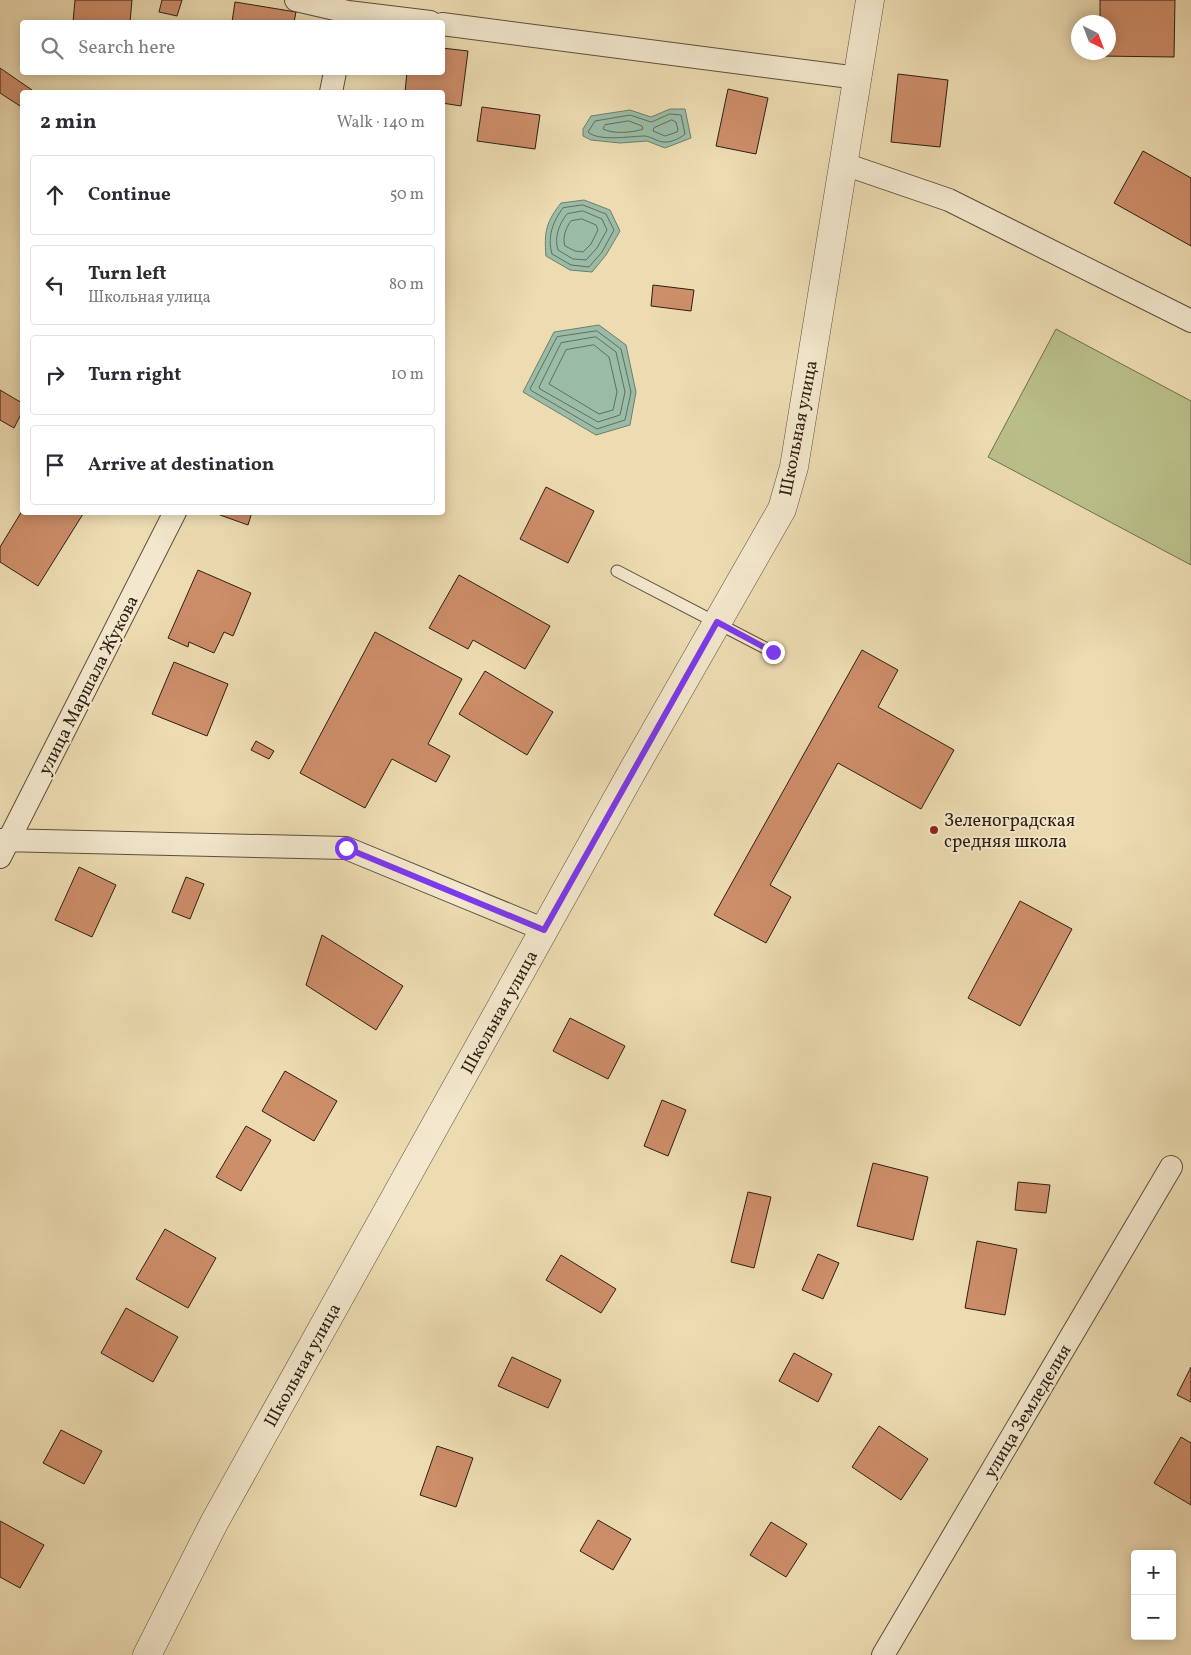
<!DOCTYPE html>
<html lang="en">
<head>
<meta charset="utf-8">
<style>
  body { margin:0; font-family:Vollkorn,serif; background:#f7f7f7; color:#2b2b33 }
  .controls { position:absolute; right:15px; bottom:15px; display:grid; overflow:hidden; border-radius:5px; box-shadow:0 2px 12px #0003 }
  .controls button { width:45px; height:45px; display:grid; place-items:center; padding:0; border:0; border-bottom:1px solid #e1e1e2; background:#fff; color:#2b2b33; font:25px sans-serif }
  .compass { position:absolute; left:1071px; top:15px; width:45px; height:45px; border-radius:50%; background:#fff; box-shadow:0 2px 12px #0003; rotate:138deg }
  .stop { position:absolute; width:15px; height:15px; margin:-11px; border:4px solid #7c3aed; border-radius:50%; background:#fff }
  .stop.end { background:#7c3aed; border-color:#fff; box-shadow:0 1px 5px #0008 }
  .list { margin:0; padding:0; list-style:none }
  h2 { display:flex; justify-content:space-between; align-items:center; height:65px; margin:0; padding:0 20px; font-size:21px }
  h2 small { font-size:16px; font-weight:400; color:#7c7c81 }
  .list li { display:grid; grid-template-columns:32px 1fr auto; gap:15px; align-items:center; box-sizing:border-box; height:80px; margin:0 10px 10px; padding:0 10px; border:1px solid #e1e1e2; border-radius:5px }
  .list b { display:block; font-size:19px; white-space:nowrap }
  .list p { margin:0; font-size:16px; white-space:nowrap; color:#7c7c81 }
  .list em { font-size:16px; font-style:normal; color:#7c7c81 }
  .icon { flex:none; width:28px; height:28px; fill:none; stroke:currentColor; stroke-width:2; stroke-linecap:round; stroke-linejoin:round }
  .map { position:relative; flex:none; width:1191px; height:1655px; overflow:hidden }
  .search { position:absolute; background:#fff; box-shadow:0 2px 12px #0003; left:20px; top:20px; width:425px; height:55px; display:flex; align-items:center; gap:12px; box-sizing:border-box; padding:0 18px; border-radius:5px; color:#7c7c81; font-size:19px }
  .panel { position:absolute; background:#fff; box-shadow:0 2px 12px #0003; left:20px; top:90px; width:425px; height:425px; border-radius:5px }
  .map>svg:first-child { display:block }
</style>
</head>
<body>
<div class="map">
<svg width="1191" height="1655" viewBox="0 0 1191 1655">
  <rect width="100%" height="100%" fill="#eddcb2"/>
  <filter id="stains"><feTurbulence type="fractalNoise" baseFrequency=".004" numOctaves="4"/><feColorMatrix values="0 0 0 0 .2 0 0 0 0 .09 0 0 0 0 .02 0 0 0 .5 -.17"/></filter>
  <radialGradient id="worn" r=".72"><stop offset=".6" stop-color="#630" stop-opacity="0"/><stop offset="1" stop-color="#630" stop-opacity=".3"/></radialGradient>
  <path fill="#bac08a" stroke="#736f4e" d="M1056,329L1191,401V565L988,457Z"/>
  <path fill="#9abca7" stroke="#6e7d6b" d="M670,109H685L691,138L665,148L647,141L620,143L591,140L583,136V129L591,116L630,110L651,117Z
    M584,200L610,210L620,231L606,255L592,272L570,270L546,256C544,232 546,222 561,203Z
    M599,325L626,345L636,392L630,425L596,435L523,392L554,332Z"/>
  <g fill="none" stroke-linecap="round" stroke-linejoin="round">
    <path stroke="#636d5c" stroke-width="1" d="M670,114L681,115L685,134C681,138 670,143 664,142C658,142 652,137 645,136C631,136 599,142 588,132L595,121L630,115L651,122Z
      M672,120L676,122L678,130L677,132L665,136L653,131L654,128Z
      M629,121L642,126L643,129C632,133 613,134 603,129L605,125Z
      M583,205L606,214L614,230L602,252L589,267L571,265L552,254C547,237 553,221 563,208Z
      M583,211L602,219L607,230L597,248L586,260L573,259L558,250C554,237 559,224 567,214Z
      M582,219L596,225L598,230L591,244L583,252L575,251L565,246C562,238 566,227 571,221Z
      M597,331L621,349L631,392L625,420L597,429L532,391L530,389L557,337Z
      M596,337L616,352L625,392L620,415L598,422L540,389L539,387L561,343Z
      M594,345L609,357L617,392L613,410L599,414L549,384L566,350Z"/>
  </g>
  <path fill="#cd8e6a" stroke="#2c1e12" d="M75,0H132L130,22H73Z
    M162,0H182L177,16L159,12Z
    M1100,0H1175L1174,57L1099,56L1100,52H1108V22H1100Z
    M235,2L296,12L294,22H232Z
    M442,48L468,51L461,106L442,103V92H405L407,72H442Z
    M0,68L32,90L30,92H22V103L20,106L0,93Z
    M898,74L948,80L940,147L891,142Z
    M728,89L768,98L756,154L716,146Z
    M482,107L540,115L535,149L477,141Z
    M1143,151L1191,178V246L1114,203Z
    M653,285L694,290L691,311L651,306Z
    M0,390L22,403V412L14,428L0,420Z
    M546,487L594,511L568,563L520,539Z
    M22,511V512H81L83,514L38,586L0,562V547Z
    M220,512H252L248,525L220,515Z
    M198,570L251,593L233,636L224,632L214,653L189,642L188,647L168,638Z
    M459,575L550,626L525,669L473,640L468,649L429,628Z
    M375,632L462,679L428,744L450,756L436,782L392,759L365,808L300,773Z
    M862,650L898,670L878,707L954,750L921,809L838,763L770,885L791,897L766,943L714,915Z
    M174,662L228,684L207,736L152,714Z
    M485,671L553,712L527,755L459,714Z
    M256,741L274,751L269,759L251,750Z
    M79,867L116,885L92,937L55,920Z
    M186,877L204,884L190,919L172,912Z
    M1020,901L1072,929L1020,1026L968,998Z
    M322,935L403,986L376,1030L306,985Z
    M570,1018L625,1046L608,1079L553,1051Z
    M285,1071L337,1101L314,1141L262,1111Z
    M662,1100L686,1110L668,1156L644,1146Z
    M246,1126L271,1140L241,1191L216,1177Z
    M873,1163L928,1177L913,1240L857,1226Z
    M1018,1182L1050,1185L1046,1213L1015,1210Z
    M748,1192L771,1197L754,1268L731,1262Z
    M165,1229L216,1258L188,1308L136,1279Z
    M977,1241L1017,1249L1005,1315L965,1308Z
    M818,1254L839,1263L823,1299L802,1290Z
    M561,1255L616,1289L601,1313L546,1280Z
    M126,1308L178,1337L153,1382L101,1353Z
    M794,1353L832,1374L818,1402L779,1381Z
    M512,1357L561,1380L548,1408L498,1386Z
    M1191,1367V1402L1177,1395Z
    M879,1426L928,1459L901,1500L852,1467Z
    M61,1430L102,1451L84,1484L43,1463Z
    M1181,1437L1191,1443V1505L1154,1483Z
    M437,1446L473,1458L456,1507L420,1495Z
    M598,1520L631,1539L613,1570L580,1551Z
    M0,1521L44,1545L20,1588L0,1577Z
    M771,1522L807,1544L786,1577L750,1555Z"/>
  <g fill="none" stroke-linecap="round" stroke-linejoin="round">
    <g stroke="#5c4e3a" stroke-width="13">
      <path id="service" d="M617,571L773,652"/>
    </g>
    <g stroke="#5c4e3a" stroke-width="24">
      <path id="minor" d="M296,0L348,12L430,22
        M442,24L858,78
        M331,92L335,72
        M844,164L949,200L1191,321
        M0,840L346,848L545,930
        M0,857L175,512
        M883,1655L1171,1167"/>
    </g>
    <g stroke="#5c4e3a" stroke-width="29">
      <path id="tertiary" d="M147,1655L215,1521L633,770L782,509L794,467L870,0"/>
    </g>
    <use href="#service" stroke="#f3e8cd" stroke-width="11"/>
    <use href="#minor" stroke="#f3e8cd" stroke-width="22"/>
    <use href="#tertiary" stroke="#f3e8cd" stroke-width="28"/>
  </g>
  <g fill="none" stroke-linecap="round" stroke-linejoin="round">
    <path stroke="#7c3aed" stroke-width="6" d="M346,848L544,930L717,622L773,652"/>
  </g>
  <circle fill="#8f2418" stroke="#f3e8cd" stroke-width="2" cx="934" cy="830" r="5"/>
  <g text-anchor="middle" stroke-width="4" stroke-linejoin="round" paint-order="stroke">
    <g font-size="18" fill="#2c1e12" stroke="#f3e8cd">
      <text transform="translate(798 428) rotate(-79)" y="6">Школьная улица</text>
      <text transform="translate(88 685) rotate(-63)" y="6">улица Маршала Жукова</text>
      <text transform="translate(499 1012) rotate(-61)" y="6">Школьная улица</text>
      <text transform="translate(302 1365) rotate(-61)" y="6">Школьная улица</text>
      <text transform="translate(1027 1411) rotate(-59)" y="6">улица Земледелия</text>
    </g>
    <g font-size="18" fill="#2c1e12" stroke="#f3e8cd" text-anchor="start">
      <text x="944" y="826">Зеленоградская<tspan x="944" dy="21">средняя школа</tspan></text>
    </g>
  </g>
  <rect width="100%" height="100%" filter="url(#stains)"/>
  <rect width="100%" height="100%" fill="url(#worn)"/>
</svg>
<div class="controls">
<button>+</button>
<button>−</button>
</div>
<svg class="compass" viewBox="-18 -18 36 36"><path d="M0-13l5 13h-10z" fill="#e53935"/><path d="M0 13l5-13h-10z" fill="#7c7c81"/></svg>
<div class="stop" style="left:346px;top:848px"></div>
<div class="stop end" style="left:773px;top:652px"></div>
<div class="search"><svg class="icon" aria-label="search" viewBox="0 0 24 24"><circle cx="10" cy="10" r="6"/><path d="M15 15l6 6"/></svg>Search here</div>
<section class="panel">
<h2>2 min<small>Walk · 140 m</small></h2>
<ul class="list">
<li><svg class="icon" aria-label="ahead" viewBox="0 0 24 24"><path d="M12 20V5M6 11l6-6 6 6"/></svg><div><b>Continue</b></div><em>50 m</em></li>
<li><svg class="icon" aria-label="left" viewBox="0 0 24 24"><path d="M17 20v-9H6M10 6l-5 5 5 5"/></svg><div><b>Turn left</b><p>Школьная улица</p></div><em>80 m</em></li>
<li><svg class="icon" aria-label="right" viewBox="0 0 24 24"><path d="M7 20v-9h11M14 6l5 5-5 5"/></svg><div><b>Turn right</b></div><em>10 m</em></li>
<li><svg class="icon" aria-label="arrive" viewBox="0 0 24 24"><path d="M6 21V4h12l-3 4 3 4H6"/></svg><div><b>Arrive at destination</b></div></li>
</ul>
</section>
</div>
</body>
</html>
